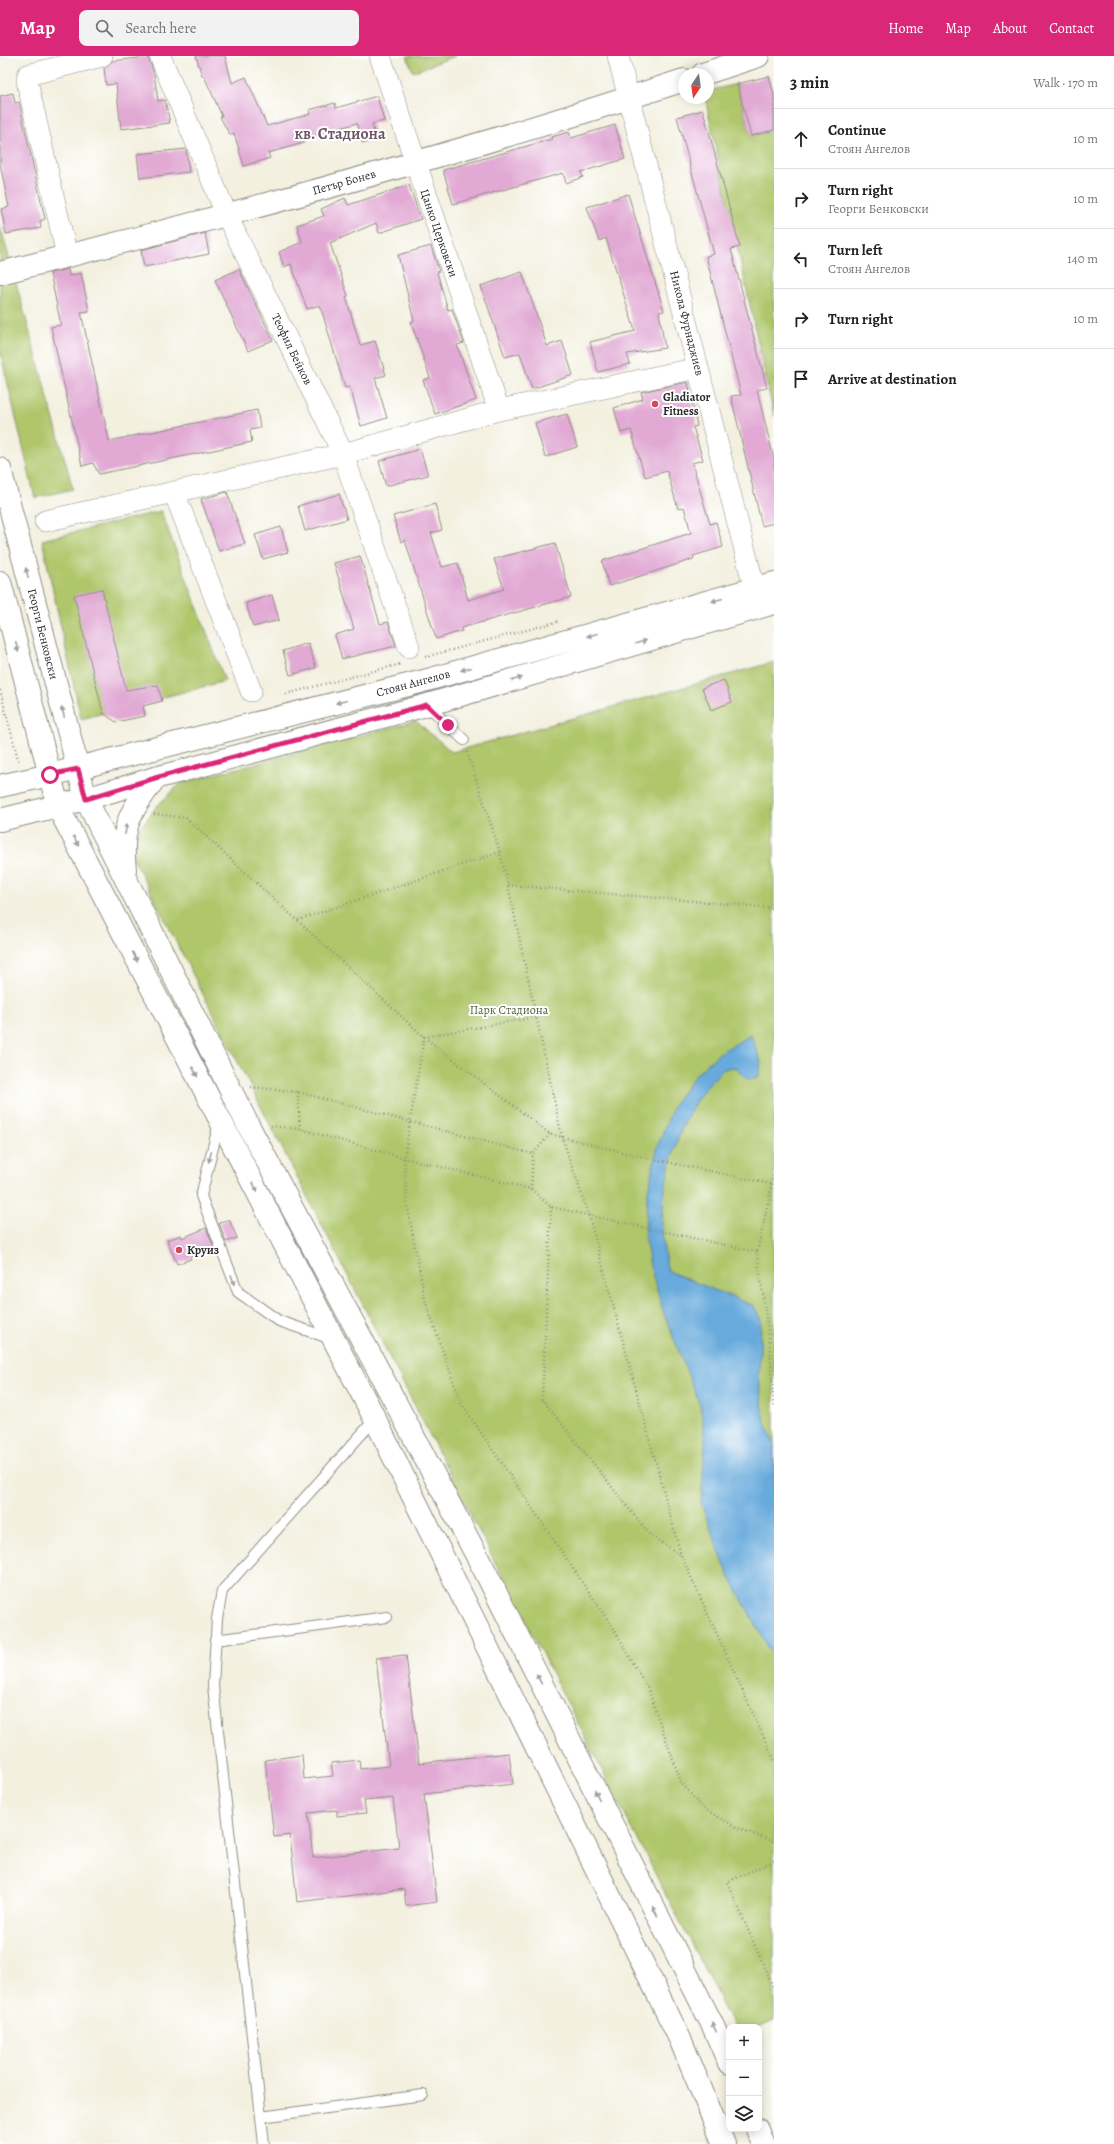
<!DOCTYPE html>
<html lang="en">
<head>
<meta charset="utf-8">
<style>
  body { margin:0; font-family:Alegreya,serif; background:#f2f2f2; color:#222 }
  .controls { position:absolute; right:12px; bottom:12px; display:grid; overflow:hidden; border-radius:8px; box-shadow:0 2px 10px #0003 }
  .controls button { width:36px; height:36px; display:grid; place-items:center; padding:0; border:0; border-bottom:1px solid #e0e0e0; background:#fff; color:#222; font:20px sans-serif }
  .compass { position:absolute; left:678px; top:12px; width:36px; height:36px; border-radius:50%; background:#fff; box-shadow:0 2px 10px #0003; rotate:193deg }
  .stop { position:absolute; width:12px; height:12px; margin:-9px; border:3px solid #db2777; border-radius:50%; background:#fff }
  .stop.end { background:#db2777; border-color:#fff; box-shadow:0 1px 4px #0008 }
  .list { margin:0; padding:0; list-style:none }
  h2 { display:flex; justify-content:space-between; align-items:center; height:52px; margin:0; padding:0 16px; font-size:17px }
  h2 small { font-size:13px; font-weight:400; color:#767676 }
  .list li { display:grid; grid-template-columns:26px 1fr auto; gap:12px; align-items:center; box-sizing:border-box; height:60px; padding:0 16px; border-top:1px solid #e0e0e0 }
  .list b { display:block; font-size:15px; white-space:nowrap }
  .list p { margin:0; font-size:13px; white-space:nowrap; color:#767676 }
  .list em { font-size:13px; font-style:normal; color:#767676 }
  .icon { flex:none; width:22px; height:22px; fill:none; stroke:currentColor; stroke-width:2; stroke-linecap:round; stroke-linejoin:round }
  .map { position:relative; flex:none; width:774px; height:2088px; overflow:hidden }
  header { display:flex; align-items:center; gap:24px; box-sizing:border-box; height:56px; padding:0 20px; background:#db2777; color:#fff }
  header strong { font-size:19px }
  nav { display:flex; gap:22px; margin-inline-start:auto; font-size:14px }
  .search { width:280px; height:36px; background:#f2f2f2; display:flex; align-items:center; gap:10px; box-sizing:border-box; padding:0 14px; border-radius:8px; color:#767676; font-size:15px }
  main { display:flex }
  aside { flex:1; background:#fff }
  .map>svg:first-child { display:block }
</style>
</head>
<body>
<header>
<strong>Map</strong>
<div class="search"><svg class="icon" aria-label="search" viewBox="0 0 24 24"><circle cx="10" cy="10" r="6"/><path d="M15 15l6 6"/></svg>Search here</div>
<nav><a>Home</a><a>Map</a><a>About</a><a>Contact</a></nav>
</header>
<main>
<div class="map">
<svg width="774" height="2088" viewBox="0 0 774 2088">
  <rect width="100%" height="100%" fill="#fff"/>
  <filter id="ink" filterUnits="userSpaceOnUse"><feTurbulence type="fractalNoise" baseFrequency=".025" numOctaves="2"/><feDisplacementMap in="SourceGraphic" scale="8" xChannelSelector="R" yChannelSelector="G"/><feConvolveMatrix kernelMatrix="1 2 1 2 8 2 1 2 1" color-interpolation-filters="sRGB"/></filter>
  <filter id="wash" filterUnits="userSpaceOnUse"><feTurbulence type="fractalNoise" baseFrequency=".012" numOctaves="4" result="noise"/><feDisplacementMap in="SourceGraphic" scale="16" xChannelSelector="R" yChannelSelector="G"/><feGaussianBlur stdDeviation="0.9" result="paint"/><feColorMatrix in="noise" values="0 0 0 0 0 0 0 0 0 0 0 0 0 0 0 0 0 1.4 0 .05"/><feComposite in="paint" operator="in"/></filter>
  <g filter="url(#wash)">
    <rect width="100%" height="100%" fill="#f3f0df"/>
    <path fill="#afc66b" stroke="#6d784b" d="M407,0H455L413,16Z
      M737,28L751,80L774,74V360L705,42H708V35Z
      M0,169L73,433L35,442L0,295Z
      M161,455L225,625L81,663L42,484Z
      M774,606V1964L758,1971H734L133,802L138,774L158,749L181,727L416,665L452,696Z"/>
    <path fill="#67aadc" stroke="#496a84" d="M751,979L761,1006L759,1020L749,1024L740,1017L736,1011C733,1011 728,1012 724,1013C720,1015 715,1022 711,1026C679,1059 663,1121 662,1167C662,1183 664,1199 668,1215L754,1250L761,1264L759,1320L764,1361L774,1389V1602L728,1518L701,1448L705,1387L701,1352L663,1255L650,1210L645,1181L647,1140L657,1092L674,1048L696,1018L721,996Z"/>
    <g id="blocks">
      <path fill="#e1a9d4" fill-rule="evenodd" d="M196,0H225L232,27L246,21L267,70L310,58L309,54L335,47L336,52L377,40L384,65L372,68L376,83L362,87L357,67L303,83L304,87L268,97L270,102L244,110L234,77L230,79L220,61L222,60L204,20H202Z
        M148,1L154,18L158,45L165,44L170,67L121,73L116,28L106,29L104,12L112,5Z
        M769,20L774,39V74L751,80L737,28Z
        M13,37L15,47L19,46L45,163L40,165L41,172L6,178L1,153L9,151L0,108V40Z
        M703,54L740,191L731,193L767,332L757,334L774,403V467L762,470L731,340L741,339L706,200L714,198L677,61Z
        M615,69L625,103L581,116L583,121L566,127L563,117L453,148L443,114L552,83L551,81L569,76L571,82Z
        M186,93L189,116L140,122L137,98Z
        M409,129L421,163L379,177L376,167L330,187L348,240L346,241L360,289L375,285L386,319L375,322L387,362L361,370L350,331L345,332L320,249L307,253L291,208L284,211L279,196L302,186L297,169L324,160L321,153L345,142L348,149Z
        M628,138L664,255L659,256L665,292L627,298L630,308L598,316L590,286L635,275L606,182L599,185L587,151Z
        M205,177L209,198L144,211L141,194Z
        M431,190L439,215L437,216L448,254L452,253L464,287L457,289L476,344L435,358L423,324L430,322L411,266L414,265L398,199Z
        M68,213L69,220L81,217L89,255L81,256L109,385L257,354L260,372L250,374L252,386L99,418L93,407L82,410L51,271L61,269L50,217Z
        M239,213L273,284L248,295L215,224Z
        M522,216L547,290L562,285L573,319L532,333L520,297L505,301L481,230Z
        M688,326L697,370L693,371L703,404L692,407L710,468L716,466L723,491L693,500L694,503L609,530L602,505L691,477L684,451L678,453L667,415L645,421L631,374L621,377L614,352L643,343L641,336Z
        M567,358L577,391L545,401L535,367Z
        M420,393L428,419L386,430L379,405Z
        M227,436L245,488L219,495L201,443Z
        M339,438L347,463L305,475L298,450Z
        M435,448L442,474L431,477L442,511L458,507L468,544L504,533L494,503L555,487L571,541L461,572L462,575L436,583L405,484L401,486L393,460Z
        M281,471L288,496L263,503L255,479Z
        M360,500L380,568L388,566L396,590L342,603L335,579L354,573L334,507Z
        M102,533L126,634L158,629L162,645L143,650L145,660L116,666L103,657L74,539Z
        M272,539L279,564L253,571L246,547Z
        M308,587L316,612L290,619L283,595Z
        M724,624L732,646L711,654L702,632Z
        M229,1163L237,1182L226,1186L219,1167Z
        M206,1172L214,1191L190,1201L191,1203L177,1208L167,1184L181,1179L182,1182Z
        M406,1599L419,1707L509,1697L513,1728L424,1738L437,1846L406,1850L404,1833L297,1846L290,1779L274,1781L265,1704L302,1699L304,1723L333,1720L331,1707L359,1704L360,1713L389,1710L376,1602ZM393,1742L399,1792L313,1802L308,1757L337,1754V1760L366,1757L364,1745Z"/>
    </g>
  </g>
  <g filter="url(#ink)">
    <use href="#blocks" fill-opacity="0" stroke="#8f8e85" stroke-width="1"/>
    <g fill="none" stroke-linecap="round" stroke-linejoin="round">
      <g stroke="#8f8e85" stroke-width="12">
        <path id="service" d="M427,649L464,684
          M219,1067L201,1140L238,1236L279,1265L332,1283
          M215,1584L387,1561
          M261,2061L423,2039
          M264,2088L213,1630L217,1563L222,1535L375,1363"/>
      </g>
      <g stroke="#8f8e85" stroke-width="22">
        <path id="minor" d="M160,0L227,160L343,398L409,591
          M380,0L499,354
          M618,0L755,534
          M67,200L27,25L28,19L102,0
          M174,436L251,635
          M45,465L343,398L499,354L698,312"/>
      </g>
      <g stroke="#8f8e85" stroke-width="24">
        <path id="tertiary" d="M703,18L758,0
          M0,217C230,160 459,98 684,24
          M0,413L86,743L0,764
          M0,526L50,719L0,730"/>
      </g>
      <g stroke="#8f8e85" stroke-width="24">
        <path id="secondary" d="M125,814C120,770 130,757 155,722
          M729,2007L713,1970L485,1515L248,1069L86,743L155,722L427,649L774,547
          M757,2073L763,2088
          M724,2088L680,1983L375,1363L58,751L50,719L420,626L774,527"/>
      </g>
      <path stroke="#8f8e85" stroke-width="2.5" stroke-dasharray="1 3" stroke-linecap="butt" d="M425,601L560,565
        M0,634L19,707
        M286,638L401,608
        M467,696L500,796L508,829L562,1081L589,1160L681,1499L774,1704
        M154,758L186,762L424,981L550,1078L638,1100L771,1128
        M508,829L774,852
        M298,864L500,796
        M535,961L424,981L404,1102L407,1148L425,1244L461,1347L614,1573L648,1633L681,1726L701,1751L736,1771L774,1786
        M251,1031L298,1036L533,1098
        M298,1036L300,1073
        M271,1070L300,1073L404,1102L531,1133L551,1151L757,1196
        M774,1120L757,1196L769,1282L774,1350
        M531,1133L533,1098L550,1078
        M551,1151L542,1343L650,1479L681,1499
        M774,1805L727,1826L774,1933"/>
      <use href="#service" stroke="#fff" stroke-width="10"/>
      <use href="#minor" stroke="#fff" stroke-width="21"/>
      <use href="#tertiary" stroke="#fff" stroke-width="22"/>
      <use href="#secondary" stroke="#fff" stroke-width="22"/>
    </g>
    <defs><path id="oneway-solid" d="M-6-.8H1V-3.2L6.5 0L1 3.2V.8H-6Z"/></defs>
    <g fill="#a0a0a0">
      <use href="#oneway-solid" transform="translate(27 517) rotate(-104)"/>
      <use href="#oneway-solid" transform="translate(717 544) rotate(165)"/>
      <use href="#oneway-solid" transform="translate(592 579) rotate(165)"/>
      <use href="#oneway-solid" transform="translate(641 586) rotate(-16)"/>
      <use href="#oneway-solid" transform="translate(17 591) rotate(76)"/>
      <use href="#oneway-solid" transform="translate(466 613) rotate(165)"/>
      <use href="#oneway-solid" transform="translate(517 623) rotate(-16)"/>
      <use href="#oneway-solid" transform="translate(341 646) rotate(166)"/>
      <use href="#oneway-solid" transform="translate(63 656) rotate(-104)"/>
      <use href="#oneway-solid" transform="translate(126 773) rotate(-78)"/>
      <use href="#oneway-solid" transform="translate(76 785) rotate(63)"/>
      <use href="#oneway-solid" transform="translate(135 901) rotate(63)"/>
      <use href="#oneway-solid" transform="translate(195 1016) rotate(63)"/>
      <use href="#oneway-solid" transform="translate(210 1101) rotate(104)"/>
      <use href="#oneway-solid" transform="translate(255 1131) rotate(63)"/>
      <use href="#oneway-solid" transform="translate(233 1224) rotate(69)"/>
      <use href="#oneway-solid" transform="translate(539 1623) rotate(-117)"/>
      <use href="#oneway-solid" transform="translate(597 1739) rotate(-117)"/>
      <use href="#oneway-solid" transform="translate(655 1855) rotate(-117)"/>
      <use href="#oneway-solid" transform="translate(714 1971) rotate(-115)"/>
    </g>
  </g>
  <g fill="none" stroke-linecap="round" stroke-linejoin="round" filter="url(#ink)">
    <path stroke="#db2777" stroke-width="5" d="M50,719L78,713L86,743L155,722L427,649L448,669"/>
  </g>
  <g fill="#d1495b" stroke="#fff" stroke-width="1.5">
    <circle cx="655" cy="348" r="4"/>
    <circle cx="179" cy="1194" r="4"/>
  </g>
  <g text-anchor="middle" stroke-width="4" stroke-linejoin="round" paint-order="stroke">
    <g font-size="12" fill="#2b2b2b" stroke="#fff">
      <text transform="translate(344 126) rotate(-16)" y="4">Петър Бонев</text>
      <text transform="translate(439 177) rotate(71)" y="4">Цанко Церковски</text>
      <text transform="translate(687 267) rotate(76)" y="4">Никола Фурнаджиев</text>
      <text transform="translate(292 293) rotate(64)" y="4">Теофил Бейков</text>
      <text transform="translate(43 578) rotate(76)" y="4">Георги Бенковски</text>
      <text transform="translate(413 627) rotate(-15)" y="4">Стоян Ангелов</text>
    </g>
    <g font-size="12" font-weight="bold" fill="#2b2b2b" stroke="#fff" text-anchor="start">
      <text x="663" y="345">Gladiator<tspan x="663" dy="14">Fitness</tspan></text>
      <text x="187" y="1198">Круиз</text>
    </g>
    <g font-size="12" fill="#596141" stroke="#fff">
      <text x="509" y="958">Парк Стадиона</text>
    </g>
    <g font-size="16" font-weight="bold" fill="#6b5766" stroke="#fff">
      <text x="340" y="83">кв. Стадиона</text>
    </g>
  </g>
</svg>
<div class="controls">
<button>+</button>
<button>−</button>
<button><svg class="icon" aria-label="layers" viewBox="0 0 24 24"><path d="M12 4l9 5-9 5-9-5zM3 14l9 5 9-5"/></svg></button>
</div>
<svg class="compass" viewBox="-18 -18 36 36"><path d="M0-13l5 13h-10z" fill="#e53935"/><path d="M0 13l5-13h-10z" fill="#767676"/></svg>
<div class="stop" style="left:50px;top:719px"></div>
<div class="stop end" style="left:448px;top:669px"></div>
</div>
<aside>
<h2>3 min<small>Walk · 170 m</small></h2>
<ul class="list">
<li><svg class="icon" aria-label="ahead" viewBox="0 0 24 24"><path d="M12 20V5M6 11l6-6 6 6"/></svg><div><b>Continue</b><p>Стоян Ангелов</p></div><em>10 m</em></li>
<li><svg class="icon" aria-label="right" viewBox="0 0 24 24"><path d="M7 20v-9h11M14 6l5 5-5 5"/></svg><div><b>Turn right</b><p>Георги Бенковски</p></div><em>10 m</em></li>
<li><svg class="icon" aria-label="left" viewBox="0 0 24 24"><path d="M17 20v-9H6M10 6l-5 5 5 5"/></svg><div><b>Turn left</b><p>Стоян Ангелов</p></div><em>140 m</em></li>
<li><svg class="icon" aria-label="right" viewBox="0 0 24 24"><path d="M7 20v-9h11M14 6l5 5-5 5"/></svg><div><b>Turn right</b></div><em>10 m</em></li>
<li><svg class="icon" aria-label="arrive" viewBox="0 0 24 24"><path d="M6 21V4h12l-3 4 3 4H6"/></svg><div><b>Arrive at destination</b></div></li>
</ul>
</aside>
</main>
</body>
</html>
